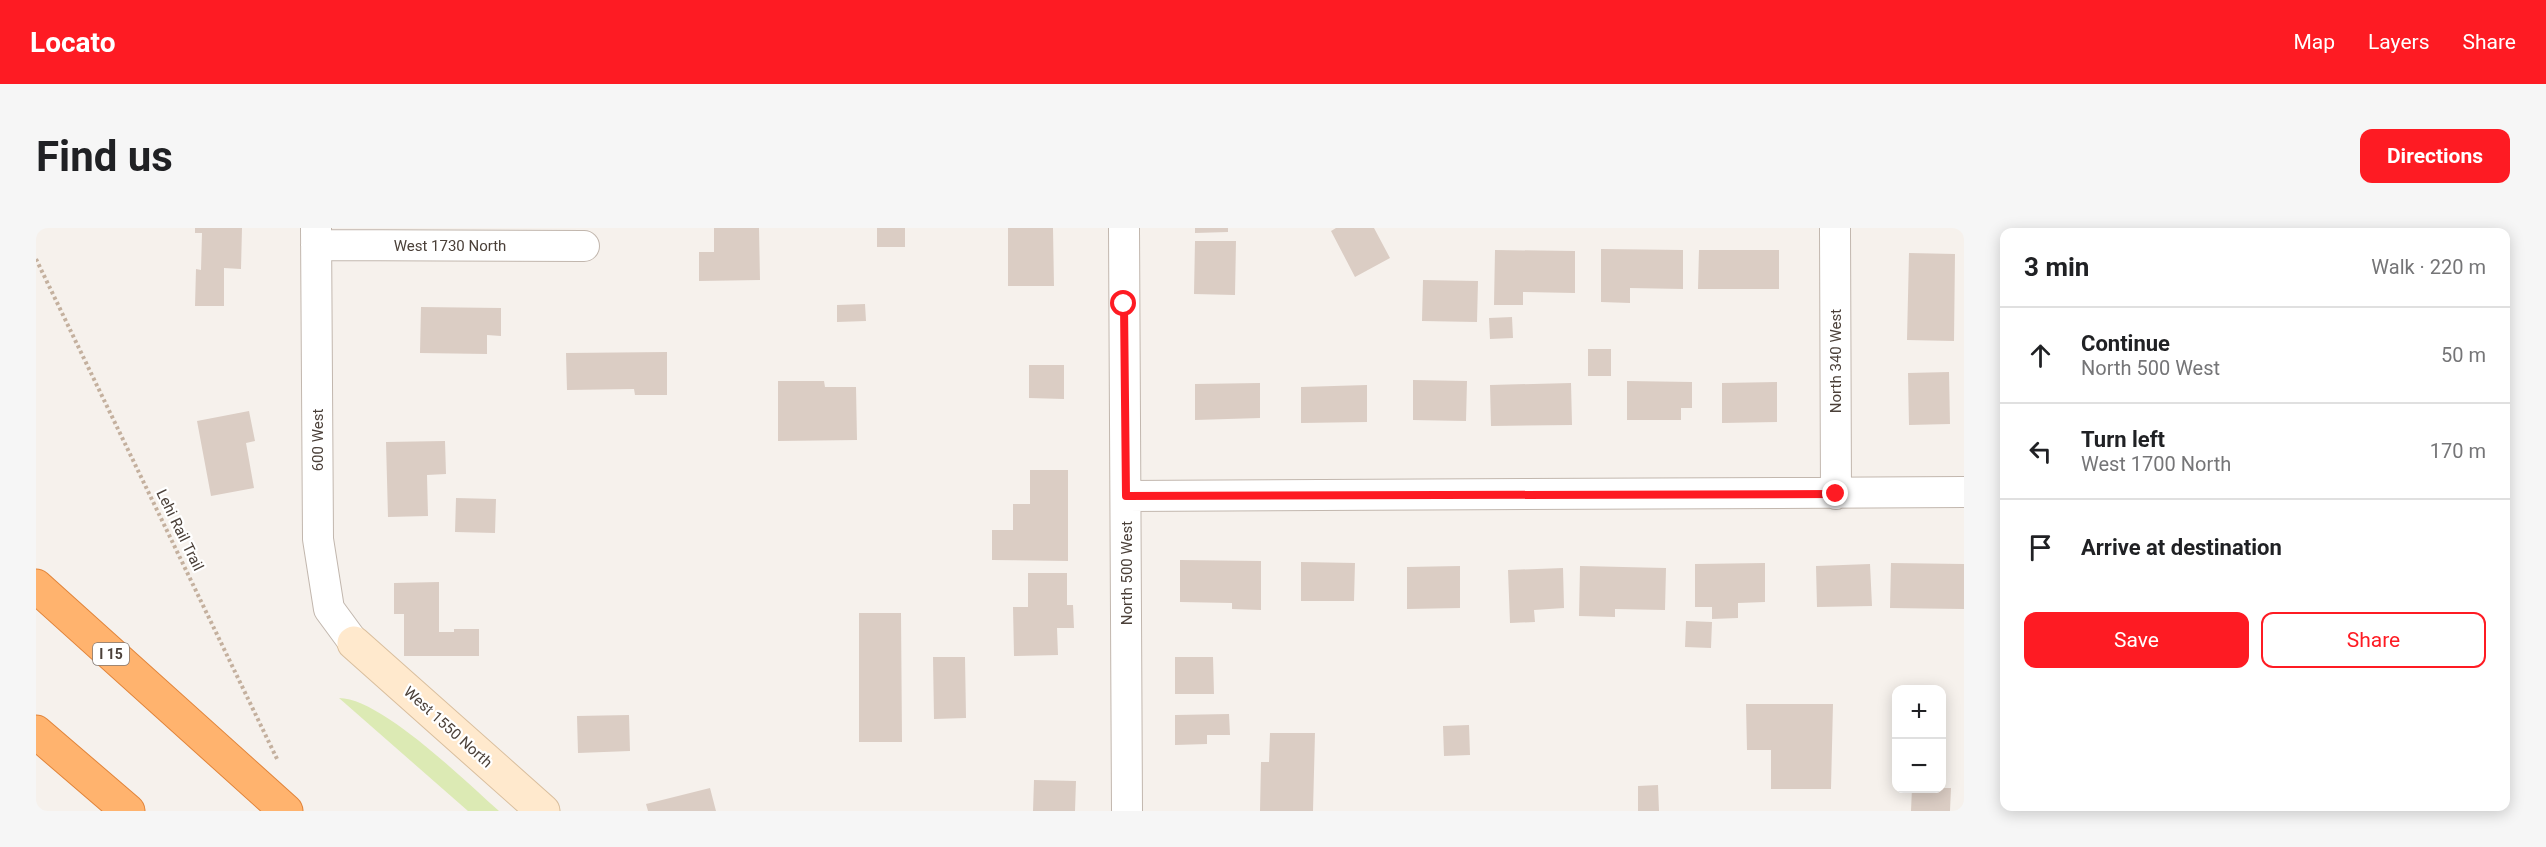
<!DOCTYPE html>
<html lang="en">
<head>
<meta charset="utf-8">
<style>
  body { margin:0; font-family:Roboto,sans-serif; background:#f6f6f6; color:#202124 }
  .controls { position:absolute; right:18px; bottom:18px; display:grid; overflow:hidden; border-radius:12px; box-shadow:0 3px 15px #0003 }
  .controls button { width:54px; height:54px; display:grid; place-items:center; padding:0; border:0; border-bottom:2px solid #e0e0e0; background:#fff; color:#202124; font:30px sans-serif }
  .stop { position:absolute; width:18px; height:18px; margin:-14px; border:4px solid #fe1b23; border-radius:50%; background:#fff }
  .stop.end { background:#fe1b23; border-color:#fff; box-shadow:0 2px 6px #0008 }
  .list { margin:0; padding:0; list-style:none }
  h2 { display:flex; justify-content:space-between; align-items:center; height:78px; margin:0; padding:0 24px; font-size:26px }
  h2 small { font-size:20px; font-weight:400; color:#757577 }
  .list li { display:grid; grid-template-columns:39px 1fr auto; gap:18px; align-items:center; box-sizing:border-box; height:96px; padding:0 24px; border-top:2px solid #e0e0e0 }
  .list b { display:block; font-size:22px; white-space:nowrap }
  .list p { margin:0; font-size:20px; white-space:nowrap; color:#757577 }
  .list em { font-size:20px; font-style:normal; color:#757577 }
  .actions { display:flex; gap:12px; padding:18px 24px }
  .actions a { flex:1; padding:14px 0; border:2px solid #fe1b23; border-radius:12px; text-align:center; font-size:21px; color:#fe1b23 }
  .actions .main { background:#fe1b23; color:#fff }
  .icon { flex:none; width:33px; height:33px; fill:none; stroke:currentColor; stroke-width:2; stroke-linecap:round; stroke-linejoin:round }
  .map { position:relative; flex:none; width:1928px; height:583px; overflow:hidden; border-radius:12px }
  header { display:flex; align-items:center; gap:36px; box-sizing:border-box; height:84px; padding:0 30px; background:#fe1b23; color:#fff }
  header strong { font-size:28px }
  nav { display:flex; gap:33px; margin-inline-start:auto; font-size:21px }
  .intro { display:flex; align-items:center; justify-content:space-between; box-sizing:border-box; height:144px; padding:0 36px }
  h1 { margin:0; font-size:42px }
  .button { padding:15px 27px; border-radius:12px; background:#fe1b23; color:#fff; font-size:21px; font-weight:700 }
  main { display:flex; gap:36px; padding:0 36px }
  aside { flex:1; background:#fff; border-radius:12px; box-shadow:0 3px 15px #0003 }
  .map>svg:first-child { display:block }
</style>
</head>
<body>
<header>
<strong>Locato</strong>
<nav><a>Map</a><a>Layers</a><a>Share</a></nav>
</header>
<div class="intro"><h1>Find us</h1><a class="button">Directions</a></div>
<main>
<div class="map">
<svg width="1928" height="583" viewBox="0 0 1928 583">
  <rect width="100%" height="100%" fill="#f6f1ec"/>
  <path fill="#dceab4" d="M303,470C345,470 430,554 463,583H432Z"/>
  <path fill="#dbcdc4" d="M159,0H206L205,41L188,40V78H159L160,41L165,42L166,5H159Z
    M678,0H723L724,52L663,53V24H678Z
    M841,0H869V19H841Z
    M972,0H1017L1018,58H972Z
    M1159,0H1192V4L1159,5Z
    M1300,0H1338L1354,30L1319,49L1295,3Z
    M1159,13H1200L1199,67L1158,66Z
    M1565,21L1647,22V61L1594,60V75L1565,74Z
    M1459,22L1539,23V65L1487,64V77H1458Z
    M1663,22H1743V61H1662Z
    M1873,25L1919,26L1918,113L1871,112Z
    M1387,52L1442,53L1441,94L1386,93Z
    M829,76L830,93L801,94V77Z
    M385,79L465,80V108L451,107V126L384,125Z
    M1476,89L1477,110L1454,111L1453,90Z
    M1552,121H1575V148H1552Z
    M631,124V167H599L598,161L531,162L530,125Z
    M993,137H1028V171L993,170Z
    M1913,144L1914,196L1873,197L1872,145Z
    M1377,152L1431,153L1430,193L1377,192Z
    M742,153H788L789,159H820L821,212L742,213Z
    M1591,153L1656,154V180H1645V192H1591Z
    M1741,154V194L1686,195V155Z
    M1224,155V190L1159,192V156Z
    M1535,155L1536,197L1455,198L1454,157Z
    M1331,157V194L1265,195V159Z
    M213,183L219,213L210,215L218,260L175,268L161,193Z
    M409,213L410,246L391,247L392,288L352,289L350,214Z
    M994,242H1032V333L956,332V302H977V276H994Z
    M420,270L460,271L459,305L419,304Z
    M1144,332L1225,333V382L1196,381V375L1144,374Z
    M1265,334L1319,335L1318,373H1265Z
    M1729,335V374L1702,375V390L1676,391V379H1659V336Z
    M1855,335L1928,336V381L1854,380Z
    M1834,336L1836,378L1781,379L1780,338Z
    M1424,338V380L1371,381V339Z
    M1544,338L1630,340L1629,382L1579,381V389L1543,388Z
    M1527,340L1528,380L1498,382L1499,394L1474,395L1472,342Z
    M992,345H1031V377H1037L1038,400H1021L1022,427L978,428L977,379H992Z
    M403,354V404H418V401H443V428H368V386H358V355Z
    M823,385H865L866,514H823Z
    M1650,393L1676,394L1675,420L1649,419Z
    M897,429H929L930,490L898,491Z
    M1139,429H1177L1178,466H1139Z
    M1710,476H1797L1795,561H1735V522H1711Z
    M1193,486L1194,507H1171V516L1139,517V487Z
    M593,487L594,523L542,525L541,488Z
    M1433,497L1434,527L1408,528L1407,498Z
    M1234,505H1279L1277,583H1224L1225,534H1233Z
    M998,552L1040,553L1039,583H997Z
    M1622,557L1623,583H1602V558Z
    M674,560L680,583H612L610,576Z
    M1876,560H1915L1914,583H1875Z"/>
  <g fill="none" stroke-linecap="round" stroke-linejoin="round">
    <g stroke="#c2b7ae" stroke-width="32">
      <path id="street" d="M280,0L282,311L293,381L318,415
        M1088,0L1091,583
        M1799,0L1800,266
        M280,17L548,18
        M1090,268L1928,264"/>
    </g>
    <g stroke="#d9be9d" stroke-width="35">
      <path id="secondary" d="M318,415L507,583"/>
    </g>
    <g stroke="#e1843a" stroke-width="35">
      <path id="highway" d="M0,358L250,583
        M0,504L92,583"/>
    </g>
    <path stroke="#c4b09e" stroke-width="4" stroke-dasharray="3 3" stroke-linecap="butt" d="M0,31L242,533"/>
    <use href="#street" stroke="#fff" stroke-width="30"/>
    <use href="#secondary" stroke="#ffe9cd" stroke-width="33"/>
    <use href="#highway" stroke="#ffb36e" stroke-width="33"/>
  </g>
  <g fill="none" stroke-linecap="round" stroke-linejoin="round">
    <path stroke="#fe1b23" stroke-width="8" d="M1088,76L1090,268L1800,266"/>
  </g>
  <g text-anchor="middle" stroke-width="4.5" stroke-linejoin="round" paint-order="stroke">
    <rect fill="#fff" stroke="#817974" stroke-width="1.5" x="57" y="415" width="36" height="22" rx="4.5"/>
    <g font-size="14" font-weight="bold" fill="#4b4039">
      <text x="75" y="431">I 15</text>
    </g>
    <g font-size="15" fill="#4b4039" stroke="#fff">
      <text x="414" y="23">West 1730 North</text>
      <text transform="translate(1800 133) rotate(-90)" y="5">North 340 West</text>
      <text transform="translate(282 212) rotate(-90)" y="5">600 West</text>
      <text transform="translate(144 302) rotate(64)" y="5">Lehi Rail Trail</text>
      <text transform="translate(1091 345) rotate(-90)" y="5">North 500 West</text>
      <text transform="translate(412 499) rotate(42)" y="5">West 1550 North</text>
    </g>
  </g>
</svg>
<div class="controls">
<button>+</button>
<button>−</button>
</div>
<div class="stop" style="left:1088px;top:76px"></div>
<div class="stop end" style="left:1800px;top:266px"></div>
</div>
<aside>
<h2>3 min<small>Walk · 220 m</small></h2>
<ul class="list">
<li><svg class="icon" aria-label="ahead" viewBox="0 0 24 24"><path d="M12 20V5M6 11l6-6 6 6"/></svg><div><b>Continue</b><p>North 500 West</p></div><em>50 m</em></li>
<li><svg class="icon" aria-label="left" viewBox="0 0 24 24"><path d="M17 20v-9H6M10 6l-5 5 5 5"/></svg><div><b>Turn left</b><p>West 1700 North</p></div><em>170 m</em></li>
<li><svg class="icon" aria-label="arrive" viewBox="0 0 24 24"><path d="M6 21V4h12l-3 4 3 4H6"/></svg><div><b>Arrive at destination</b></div></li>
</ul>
<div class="actions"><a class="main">Save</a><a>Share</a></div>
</aside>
</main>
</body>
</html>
